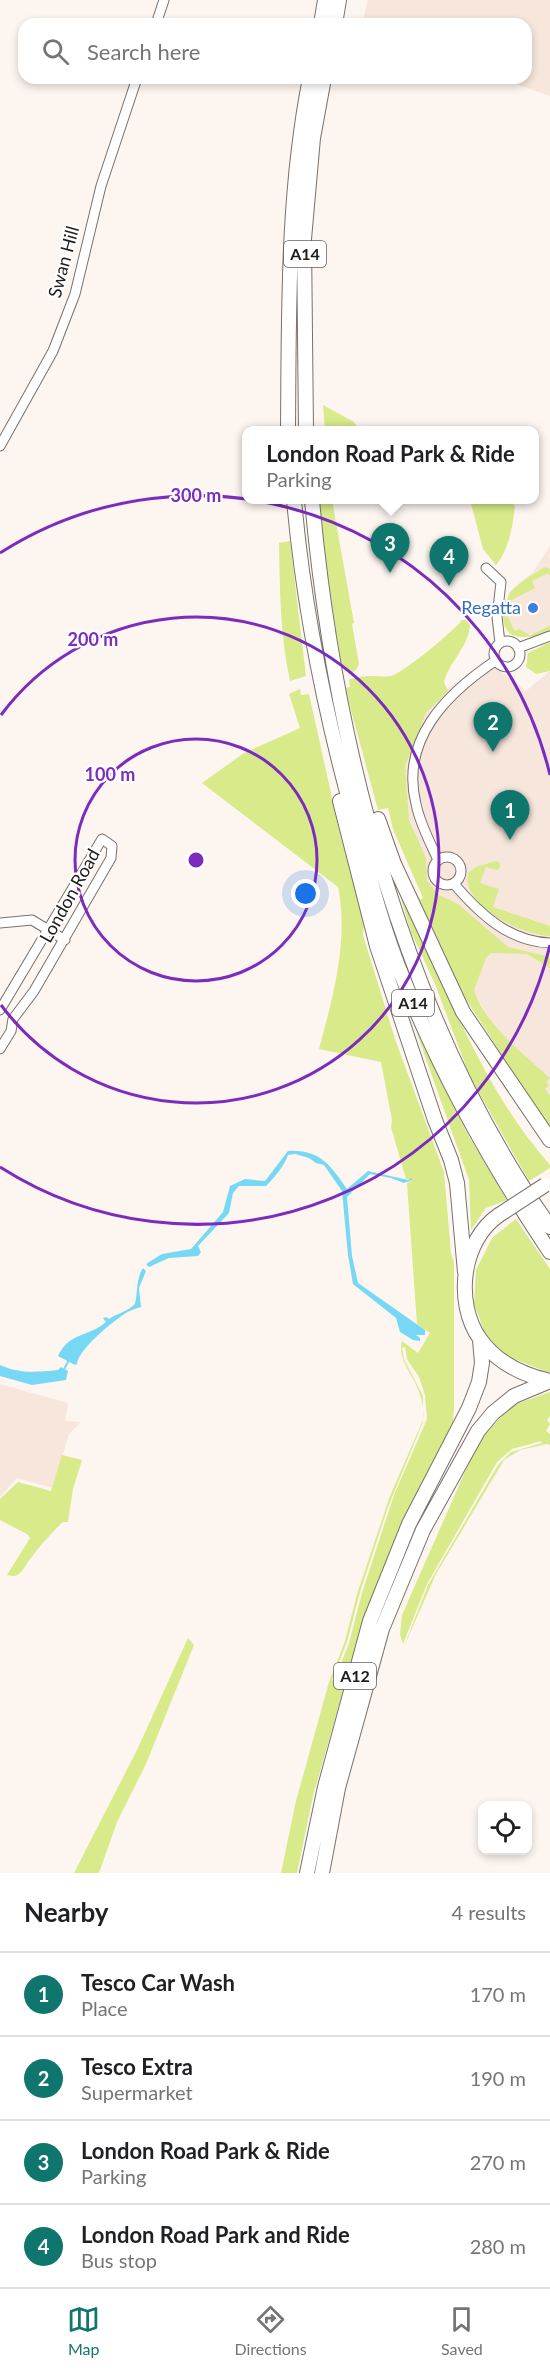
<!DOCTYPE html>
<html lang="en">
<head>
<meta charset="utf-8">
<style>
  body { margin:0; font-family:Lato,sans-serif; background:#f6f6f6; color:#202124 }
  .controls { position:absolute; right:18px; bottom:18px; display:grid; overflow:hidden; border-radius:12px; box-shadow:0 3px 9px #0003 }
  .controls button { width:54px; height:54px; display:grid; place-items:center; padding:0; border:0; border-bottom:2px solid #e0e0e0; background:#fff; color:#202124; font:30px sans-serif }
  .you { position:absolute; left:306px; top:894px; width:21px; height:21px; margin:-15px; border:4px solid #fff; border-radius:50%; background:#1a73e8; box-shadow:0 0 0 9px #1a73e833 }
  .badge { display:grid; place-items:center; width:39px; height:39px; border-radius:50%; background:#0f766e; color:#fff; font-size:20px; font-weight:700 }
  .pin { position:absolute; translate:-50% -50px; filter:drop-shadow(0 2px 3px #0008) }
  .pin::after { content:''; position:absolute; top:32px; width:21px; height:18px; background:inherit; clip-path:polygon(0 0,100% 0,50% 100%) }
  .popup { position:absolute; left:242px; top:426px; width:297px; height:78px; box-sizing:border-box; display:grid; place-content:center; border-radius:12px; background:#fff; filter:drop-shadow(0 2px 4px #0005); font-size:20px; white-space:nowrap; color:#757577 }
  .popup b { font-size:22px; color:#202124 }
  .popup::after { content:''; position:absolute; left:50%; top:100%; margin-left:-12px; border:12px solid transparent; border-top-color:#fff }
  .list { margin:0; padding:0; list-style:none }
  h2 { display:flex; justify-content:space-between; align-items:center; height:78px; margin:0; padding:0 24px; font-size:26px }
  h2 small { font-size:20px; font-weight:400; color:#757577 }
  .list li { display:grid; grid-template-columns:39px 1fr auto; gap:18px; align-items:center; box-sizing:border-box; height:84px; padding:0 24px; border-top:2px solid #e0e0e0 }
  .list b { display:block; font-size:22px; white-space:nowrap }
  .list p { margin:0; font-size:20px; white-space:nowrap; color:#757577 }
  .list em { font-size:20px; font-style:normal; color:#757577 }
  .icon { flex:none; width:33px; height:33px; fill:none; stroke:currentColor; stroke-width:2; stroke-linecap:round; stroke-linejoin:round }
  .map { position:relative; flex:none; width:550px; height:1873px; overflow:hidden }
  .search { position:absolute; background:#fff; box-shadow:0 3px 9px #0003; left:18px; right:18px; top:18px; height:66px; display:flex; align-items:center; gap:15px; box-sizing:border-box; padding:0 21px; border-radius:18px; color:#757577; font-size:22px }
  .sheet { height:414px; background:#fff }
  nav { display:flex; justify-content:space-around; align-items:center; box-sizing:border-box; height:84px; border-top:2px solid #e0e0e0; background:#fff; font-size:16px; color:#757577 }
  nav a { display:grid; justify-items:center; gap:3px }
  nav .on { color:#0f766e }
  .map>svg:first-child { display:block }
</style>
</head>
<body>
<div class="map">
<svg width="550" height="1873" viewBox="0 0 550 1873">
  <rect width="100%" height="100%" fill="#fdf5ef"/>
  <path fill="#f6e6dc" d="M368,0H550V96L500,78H526V24H362Z
    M550,546V630L523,635L512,634L504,615L509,592L533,572Z
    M488,661L526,691L550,671V1105L521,1072L445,944L405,808L401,771L410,714Z
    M0,1384L68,1403L65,1421L81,1422L69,1434L53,1488L17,1478L0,1497Z"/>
  <path fill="#d8ea8a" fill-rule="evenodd" d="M323,405L354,422L359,430H325Z
    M318,500H332L354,623L352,624L359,664L356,670L349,675L347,669H342L319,520L320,507L318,506Z
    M470,500H507L515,506C513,525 509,550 496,565L483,549Z
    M290,541L306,676L290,681C280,635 280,590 279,543Z
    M544,567L550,569V576L548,573L532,581L535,588L506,603L511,613L507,615L515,631L519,629L530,635L550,626V633C516,641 498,640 504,600H507C511,585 533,576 544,567Z
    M462,620H466L470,625C468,648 449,662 444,682L448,691L426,713L405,766L409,820L426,858L427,881L439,895L458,904L508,947L550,957V968L527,954L491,953L486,958L474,990C484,1023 524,1055 550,1078L546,1082L549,1085L545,1089L550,1096V1130L464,996L414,897L418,895L420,900L423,898L393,829L388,808L378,810L345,688L350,687L349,680C368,673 374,678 391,676C402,674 454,631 462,620Z
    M550,642V671L536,674L526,667L528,653Z
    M300,689L301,695L309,694L341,838L364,920L363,935L395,1039L444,1172L451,1253L454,1262V1409L453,1423L388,1558L372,1608L356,1645L313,1796L297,1873H281L296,1801L329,1682L344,1644L358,1591L390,1496L423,1420C427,1383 395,1366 402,1341L418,1353L430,1333L417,1324L407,1183L412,1180L406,1179L391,1127L392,1120L381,1062L319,1049C333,997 349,940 338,887L202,783L244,753L300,728L289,694ZM405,1347L407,1359L419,1377L425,1395L427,1419L394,1495L362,1593L349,1643L334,1681L332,1680L347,1642L360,1592L388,1507L423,1422V1396L404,1359L402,1348Z
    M496,861L500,863V868L497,870L486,867L480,883L499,889L493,907L550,926V936C523,935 461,906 468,873L476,867Z
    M401,899L413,918C452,1002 487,1094 550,1165V1168L529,1181L470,1077L435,984L411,932Z
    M416,1031L468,1135L507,1200L486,1208L471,1230L469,1180Z
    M516,1219L550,1269V1373L501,1354L488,1342L474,1303L476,1270L492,1238Z
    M550,1392V1416L547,1420L550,1424L546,1431L550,1434V1445L547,1444L520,1450L504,1460L436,1574L403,1649L428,1585L498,1465L511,1452L542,1443L541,1441L512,1449L497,1462L427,1584L403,1644L400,1635L402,1615L479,1440L513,1405Z
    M62,1455L82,1460L73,1489L68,1522H63C54,1530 38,1548 31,1558C27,1562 24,1570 20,1573C16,1577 11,1576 7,1575L30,1538L27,1534L0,1520V1499L18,1482L51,1491Z
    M188,1638L194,1645L146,1764L117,1822L99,1873H74L137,1750Z"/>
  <path fill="#77d8f5" d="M288,1151C320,1149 331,1166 347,1189L368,1171L408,1180L412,1178V1180L404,1183L391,1178L370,1174L347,1197L352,1256L358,1283L425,1330V1335H416L420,1338V1341L413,1340L400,1332L396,1318L353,1284L348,1255L342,1191L324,1165L316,1163L309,1158L295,1154L288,1155C285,1165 274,1178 266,1186H239L233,1193L229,1213L198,1246L201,1252L198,1256L169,1258L149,1267L146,1264L162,1254L191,1249L223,1212L230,1186L245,1179L265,1181Z
    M143,1268L146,1271L139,1288L141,1307C135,1309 128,1311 123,1315C111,1323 78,1350 77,1364L75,1365L58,1356C69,1332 89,1337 106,1322L103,1318L106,1317L109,1319C116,1314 128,1311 134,1305C138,1301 135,1280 143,1268Z
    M0,1365C20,1374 36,1372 58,1370L61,1367L68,1371L66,1380L32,1385L0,1376Z"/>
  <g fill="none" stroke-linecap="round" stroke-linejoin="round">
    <path stroke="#77d8f5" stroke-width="2" d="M63,1371L69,1360"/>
    <g stroke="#79716c" stroke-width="11">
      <path id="minor" d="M156,24L164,0
        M0,446L53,351L75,294L101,186L137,78
        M486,568L501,582L497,617L500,643
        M494 654a13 13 0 1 1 26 0a13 13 0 1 1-26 0Z
        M518,648L550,636
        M433 871a14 14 0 1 1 28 0a14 14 0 1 1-28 0Z
        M438,860C430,842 420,824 416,804C400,740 446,694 495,661
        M454,884C479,913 509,942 550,943
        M0,923L32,920L65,940
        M0,1010L102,839L112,846L111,858L34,991L13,1019L11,1031L0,1049"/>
    </g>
    <g stroke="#79716c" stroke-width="16">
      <path id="highway" d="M321,24L325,0
        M335,24L339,0
        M288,430C289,312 287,194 310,78
        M306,430L304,239L313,138L324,78
        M294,500C304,613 327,723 358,833C371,883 384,933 404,981C442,1076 493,1167 550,1252
        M312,500C334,746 405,1023 550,1227
        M340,801L377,946L435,1120L451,1160L457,1183L465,1272
        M378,819L394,864L463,1012L550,1140
        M499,1215C462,1240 454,1302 480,1339C497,1363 523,1375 550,1381
        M307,1873L325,1787L370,1621L409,1524L469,1408L479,1382L482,1363L480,1340
        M322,1873L338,1788L382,1629L423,1530L478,1431L493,1413L514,1396L550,1381"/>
    </g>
    <use href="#minor" stroke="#fff" stroke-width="9"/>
    <use href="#highway" stroke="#fff" stroke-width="14"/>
    <g stroke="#79716c" stroke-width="16" stroke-linecap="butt">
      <path id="highway-bridge" d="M499,1215L545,1185"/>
    </g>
    <use href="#highway-bridge" stroke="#fff" stroke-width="14"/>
  </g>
  <g fill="none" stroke="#7b2cbf" stroke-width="3">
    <circle cx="196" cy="860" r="121"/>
    <path d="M1 715A243 243 0 1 1 1 1005"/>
    <path d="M550 945A364 364 0 0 1 0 1167M0 553A364 364 0 0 1 550 775"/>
  </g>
  <circle fill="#3f7fe0" stroke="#fff" stroke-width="2" cx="533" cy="608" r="6"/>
  <g text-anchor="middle" stroke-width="4.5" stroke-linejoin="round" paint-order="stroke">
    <g fill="#fff" stroke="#62605f" stroke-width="1.5">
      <rect x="284" y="241" width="42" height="26" rx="4.5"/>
      <rect x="392" y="990" width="42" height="26" rx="4.5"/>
      <rect x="334" y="1663" width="42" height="26" rx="4.5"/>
    </g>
    <g font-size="16" font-weight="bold" fill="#1f1c1a">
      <text x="305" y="260">A14</text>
      <text x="413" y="1009">A14</text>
      <text x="355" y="1682">A12</text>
    </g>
    <g font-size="18" fill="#1f1c1a" stroke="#fff">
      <text transform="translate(64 262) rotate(-75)" y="6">Swan Hill</text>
      <text transform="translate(70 896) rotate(-61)" y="6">London Road</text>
    </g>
    <g font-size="18" fill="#366cbe" stroke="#fff" text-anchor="end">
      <text x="521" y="614">Regatta</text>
    </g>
  </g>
  <circle cx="196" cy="860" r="9" fill="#7b2cbf" stroke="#fff" stroke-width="3"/>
  <g font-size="18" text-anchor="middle" font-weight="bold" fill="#7b2cbf" stroke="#fff" stroke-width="4.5" stroke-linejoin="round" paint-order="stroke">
    <text x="196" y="502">300 m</text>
    <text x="93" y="646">200 m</text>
    <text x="110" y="781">100 m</text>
  </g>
</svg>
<div class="controls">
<button><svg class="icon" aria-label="locate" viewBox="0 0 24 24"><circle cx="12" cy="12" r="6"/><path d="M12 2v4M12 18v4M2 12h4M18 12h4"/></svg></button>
</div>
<div class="you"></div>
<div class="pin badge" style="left:510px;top:840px">1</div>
<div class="pin badge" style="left:493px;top:752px">2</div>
<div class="pin badge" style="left:390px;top:573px">3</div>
<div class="popup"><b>London Road Park &amp; Ride</b>Parking</div>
<div class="pin badge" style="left:449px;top:586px">4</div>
<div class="search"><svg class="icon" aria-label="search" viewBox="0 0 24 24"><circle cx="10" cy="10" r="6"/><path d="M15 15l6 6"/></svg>Search here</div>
</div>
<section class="sheet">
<h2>Nearby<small>4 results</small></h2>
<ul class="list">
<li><span class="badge">1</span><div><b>Tesco Car Wash</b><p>Place</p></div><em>170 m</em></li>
<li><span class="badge">2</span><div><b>Tesco Extra</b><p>Supermarket</p></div><em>190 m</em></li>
<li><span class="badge">3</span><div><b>London Road Park &amp; Ride</b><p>Parking</p></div><em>270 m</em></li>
<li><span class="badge">4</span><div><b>London Road Park and Ride</b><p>Bus stop</p></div><em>280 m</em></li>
</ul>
</section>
<nav>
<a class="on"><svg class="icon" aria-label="map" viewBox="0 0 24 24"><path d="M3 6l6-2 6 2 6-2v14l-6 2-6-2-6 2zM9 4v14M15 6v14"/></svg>Map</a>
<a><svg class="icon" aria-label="directions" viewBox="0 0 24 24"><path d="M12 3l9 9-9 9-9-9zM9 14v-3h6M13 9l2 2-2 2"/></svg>Directions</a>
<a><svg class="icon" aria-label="saved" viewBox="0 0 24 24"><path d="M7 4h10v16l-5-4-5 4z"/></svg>Saved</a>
</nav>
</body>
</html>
